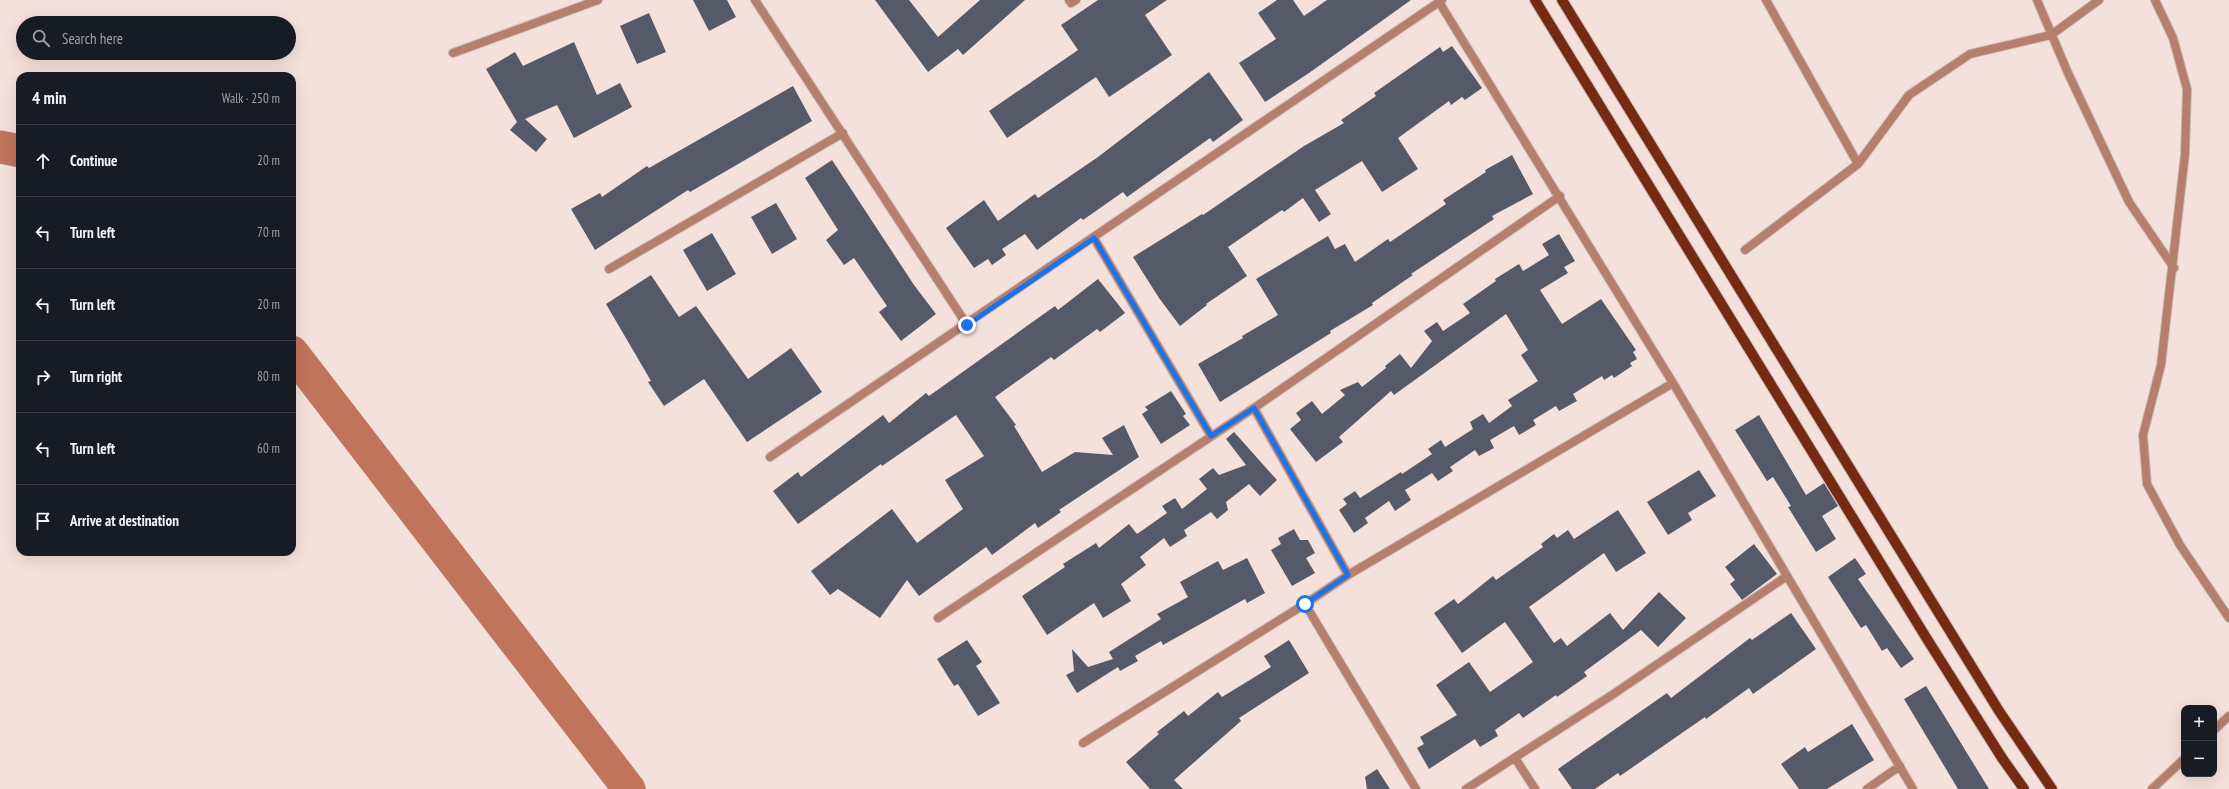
<!DOCTYPE html>
<html lang="en">
<head>
<meta charset="utf-8">
<style>
  body { margin:0; font-family:"PT Sans Narrow",sans-serif; background:#20242c; color:#f1f3f6 }
  .controls { position:absolute; right:12px; bottom:12px; display:grid; overflow:hidden; border-radius:8px; box-shadow:0 4px 16px #0002 }
  .controls button { width:36px; height:36px; display:grid; place-items:center; padding:0; border:0; border-bottom:1px solid #363941; background:#171b24; color:#f1f3f6; font:20px sans-serif }
  .stop { position:absolute; width:12px; height:12px; margin:-9px; border:3px solid #1a73e8; border-radius:50%; background:#fff }
  .stop.end { background:#1a73e8; border-color:#fff; box-shadow:0 1px 4px #0008 }
  .list { margin:0; padding:0; list-style:none }
  h2 { display:flex; justify-content:space-between; align-items:center; height:52px; margin:0; padding:0 16px; font-size:17px }
  h2 small { font-size:13px; font-weight:400; color:#9ea1a6 }
  .list li { display:grid; grid-template-columns:26px 1fr auto; gap:12px; align-items:center; box-sizing:border-box; height:72px; padding:0 16px; border-top:1px solid #363941 }
  .list b { display:block; font-size:15px; white-space:nowrap }
  .list em { font-size:13px; font-style:normal; color:#9ea1a6 }
  .icon { flex:none; width:22px; height:22px; fill:none; stroke:currentColor; stroke-width:2; stroke-linecap:round; stroke-linejoin:round }
  .map { position:relative; flex:none; width:2229px; height:789px; overflow:hidden }
  .search { position:absolute; background:#171b24; box-shadow:0 4px 16px #0002; left:16px; top:16px; width:280px; height:44px; display:flex; align-items:center; gap:10px; box-sizing:border-box; padding:0 14px; border-radius:22px; color:#9ea1a6; font-size:15px }
  .panel { position:absolute; background:#171b24; box-shadow:0 4px 16px #0002; left:16px; top:72px; width:280px; height:484px; border-radius:12px }
  .map>svg:first-child { display:block }
</style>
</head>
<body>
<div class="map">
<svg width="2229" height="789" viewBox="0 0 2229 789">
  <rect width="100%" height="100%" fill="#f5e1db"/>
  <g fill="none" stroke-linecap="round" stroke-linejoin="round">
    <path stroke="#c0745c" stroke-width="33" d="M0,147L20,151
      M292,352L629,789"/>
  </g>
  <path fill="#565a68" d="M693,0H727L736,17L709,31Z
    M875,0H909L938,37L980,0H1025L963,55L958,49L928,72Z
    M1098,0H1167L1145,15L1172,55L1109,97L1096,77L1007,138L989,111L1078,50L1061,25Z
    M1277,0H1293L1304,16L1327,0H1411L1309,73L1265,102L1239,63L1276,39L1258,13Z
    M649,13L666,52L637,64L620,26Z
    M574,42L597,95L620,83L632,107L574,138L557,105L525,119L547,139L536,152L510,130L517,122L486,69L515,52L523,66Z
    M1452,46L1482,88L1465,100L1462,97L1451,105L1449,101L1398,138L1418,169L1382,192L1362,161L1315,190L1331,214L1319,222L1303,198L1284,212L1282,210L1228,247L1247,276L1206,304L1207,305L1180,326L1159,298L1133,257L1202,214L1203,215L1304,146L1344,123L1341,120L1376,96L1374,93L1440,47L1443,52Z
    M1209,72L1243,120L1213,142L1210,138L1127,197L1123,192L1083,220L1081,218L1037,250L1025,234L1002,249L1006,255L992,265L988,259L974,268L946,228L984,200L998,221L1035,194L1038,198L1098,157Z
    M793,86L812,121L690,192L688,190L595,250L571,209L600,193L602,197L647,166L649,168Z
    M1512,155L1533,194L1492,216L1494,219L1411,274L1413,275L1372,303L1373,305L1330,331L1331,333L1220,402L1198,364L1243,338L1242,336L1278,315L1256,279L1328,236L1335,249L1345,244L1355,262L1388,239L1390,242L1446,204L1443,200L1486,172L1485,170Z
    M832,160L914,285L936,314L901,341L879,312L887,306L854,258L844,265L826,240L838,230L805,178Z
    M776,203L797,239L772,254L751,217Z
    M712,233L736,274L707,291L683,250Z
    M1559,234L1575,261L1564,267L1568,273L1540,290L1562,324L1601,299L1636,350L1633,352L1637,359L1630,363L1632,366L1614,378L1612,375L1604,380L1602,376L1573,394L1577,401L1559,411L1556,406L1533,420L1536,425L1519,435L1514,426L1490,440L1494,448L1479,456L1475,450L1450,467L1453,471L1438,481L1432,473L1405,490L1411,500L1395,511L1389,501L1365,518L1368,523L1354,533L1339,510L1347,504L1343,499L1355,491L1360,498L1401,472L1402,474L1432,454L1428,449L1441,440L1445,447L1473,429L1470,422L1483,414L1489,423L1512,406L1508,400L1538,381L1521,355L1528,350L1506,314L1394,395L1391,391L1339,437L1343,442L1316,462L1290,429L1301,420L1296,413L1312,401L1322,414L1345,395L1340,390L1358,382L1362,387L1386,368L1385,366L1400,354L1411,368L1432,341L1424,331L1437,322L1443,331L1470,313L1463,304L1496,281L1495,279L1519,264L1523,271L1549,255L1542,244Z
    M651,275L679,317L696,306L748,379L791,348L822,392L747,442L704,379L664,406L648,382L651,381L606,304Z
    M1098,279L1125,313L1100,332L1097,329L1054,360L1051,357L995,397L1016,425L1014,426L1042,472L1075,452L1113,455L1102,438L1124,425L1139,457L1059,510L1061,512L1038,528L1035,523L992,555L986,547L919,596L907,580L880,618L838,589L830,595L811,571L892,509L917,543L963,509L945,480L984,456L956,415L882,466L881,464L798,524L773,491L798,472L801,477L883,415L889,423L926,393L929,396L1055,306L1058,310Z
    M1171,391L1186,414L1183,416L1190,425L1161,444L1142,414L1148,410L1145,407Z
    M1759,415L1806,495L1824,483L1838,506L1822,516L1836,539L1816,552L1788,507L1791,506L1773,477L1767,481L1735,430Z
    M1234,432L1277,480L1260,496L1249,484L1226,502L1228,510L1217,519L1211,512L1184,530L1187,536L1170,547L1164,538L1140,557L1146,565L1121,584L1131,601L1103,618L1094,603L1047,635L1022,596L1065,567L1063,564L1096,543L1099,548L1129,524L1137,534L1167,513L1162,506L1175,498L1182,509L1207,489L1199,479L1213,468L1219,475L1246,465L1226,439Z
    M1699,470L1716,496L1688,513L1692,520L1668,535L1647,502Z
    M1618,510L1646,553L1616,572L1604,553L1529,607L1554,643L1561,638L1567,646L1610,613L1623,630L1659,592L1686,618L1658,647L1641,630L1584,672L1587,676L1557,697L1556,695L1523,718L1519,713L1495,730L1498,736L1480,747L1475,739L1429,769L1417,748L1424,744L1420,737L1457,715L1436,685L1469,662L1490,692L1533,662L1505,622L1462,653L1434,613L1454,599L1458,604L1493,576L1496,580L1543,547L1541,544L1554,534L1557,538L1568,530L1574,539Z
    M1294,529L1300,540H1308L1315,553L1306,558L1315,573L1292,586L1271,550L1281,544L1278,538Z
    M1754,544L1777,574L1742,600L1730,584L1735,580L1725,567Z
    M1247,558L1265,593L1247,603L1245,599L1163,645L1161,641L1135,656L1138,661L1120,671L1118,667L1077,693L1066,675L1074,671L1072,649L1088,667L1113,659L1109,652L1161,619L1157,614L1188,597L1180,582L1218,561L1223,570Z
    M1855,558L1866,574L1858,579L1914,659L1901,668L1887,648L1882,651L1866,625L1861,628L1828,577Z
    M1791,613L1816,649L1753,694L1749,688L1706,719L1705,717L1620,776L1618,773L1595,789H1572L1558,769L1667,693L1671,698L1750,638L1752,640Z
    M967,640L982,662L976,666L1000,703L978,716L958,684L954,686L937,659Z
    M1289,640L1309,673L1239,718L1241,721L1174,780L1183,789H1150L1126,762L1159,734L1157,732L1184,711L1188,716L1218,692L1222,697L1271,667L1264,656Z
    M1926,686L1989,789H1958L1904,699Z
    M1852,724L1874,760L1827,789H1799L1781,764L1805,747L1808,752Z
    M1377,769L1390,789H1367L1365,777Z"/>
  <g fill="none" stroke-linecap="round" stroke-linejoin="round">
    <g stroke="#cebcb7" stroke-width="10">
      <path id="lane" d="M1069,0L1071,3L1076,0"/>
    </g>
    <g stroke="#cebcb7" stroke-width="10">
      <path id="street" d="M755,0L967,325
        M2037,0L2068,73L2129,202L2174,268
        M2155,0L2173,38L2187,89L2185,154L2161,365L2143,435L2147,484L2180,545L2229,618
        M1439,2L1673,383L1913,789
        M453,53L598,0
        M1858,164L1909,95L1970,54L2051,35L2099,0
        M1094,238L1211,436
        M1745,250L1858,164L1766,0
        M609,269L843,133
        M1254,408L1348,575
        M770,457L1442,0
        M1305,604L1416,789
        M938,618L1254,408L1560,196
        M2214,730L2229,716
        M1083,743L1305,604L1348,575L1673,383
        M1515,758L1535,789
        M1466,789L1612,695L1787,576
        M1867,789L1900,766
        M2152,789L2184,759"/>
    </g>
    <g stroke="#cebcb7" stroke-width="12">
      <path id="primary" d="M1535,0L1927,639L2002,758L2024,789
        M1562,0L1999,711L2052,789"/>
    </g>
    <use href="#lane" stroke="#b57e6d" stroke-width="8"/>
    <use href="#street" stroke="#b57e6d" stroke-width="8"/>
    <use href="#primary" stroke="#752b12" stroke-width="10"/>
  </g>
  <g fill="none" stroke-linecap="round" stroke-linejoin="round">
    <path stroke="#1a73e8" stroke-width="5" d="M967,325L1094,238L1211,436L1254,408L1348,575L1305,604"/>
  </g>
</svg>
<div class="controls">
<button>+</button>
<button>−</button>
</div>
<div class="stop" style="left:1305px;top:604px"></div>
<div class="stop end" style="left:967px;top:325px"></div>
<div class="search"><svg class="icon" aria-label="search" viewBox="0 0 24 24"><circle cx="10" cy="10" r="6"/><path d="M15 15l6 6"/></svg>Search here</div>
<section class="panel">
<h2>4 min<small>Walk · 250 m</small></h2>
<ul class="list">
<li><svg class="icon" aria-label="ahead" viewBox="0 0 24 24"><path d="M12 20V5M6 11l6-6 6 6"/></svg><div><b>Continue</b></div><em>20 m</em></li>
<li><svg class="icon" aria-label="left" viewBox="0 0 24 24"><path d="M17 20v-9H6M10 6l-5 5 5 5"/></svg><div><b>Turn left</b></div><em>70 m</em></li>
<li><svg class="icon" aria-label="left" viewBox="0 0 24 24"><path d="M17 20v-9H6M10 6l-5 5 5 5"/></svg><div><b>Turn left</b></div><em>20 m</em></li>
<li><svg class="icon" aria-label="right" viewBox="0 0 24 24"><path d="M7 20v-9h11M14 6l5 5-5 5"/></svg><div><b>Turn right</b></div><em>80 m</em></li>
<li><svg class="icon" aria-label="left" viewBox="0 0 24 24"><path d="M17 20v-9H6M10 6l-5 5 5 5"/></svg><div><b>Turn left</b></div><em>60 m</em></li>
<li><svg class="icon" aria-label="arrive" viewBox="0 0 24 24"><path d="M6 21V4h12l-3 4 3 4H6"/></svg><div><b>Arrive at destination</b></div></li>
</ul>
</section>
</div>
</body>
</html>
